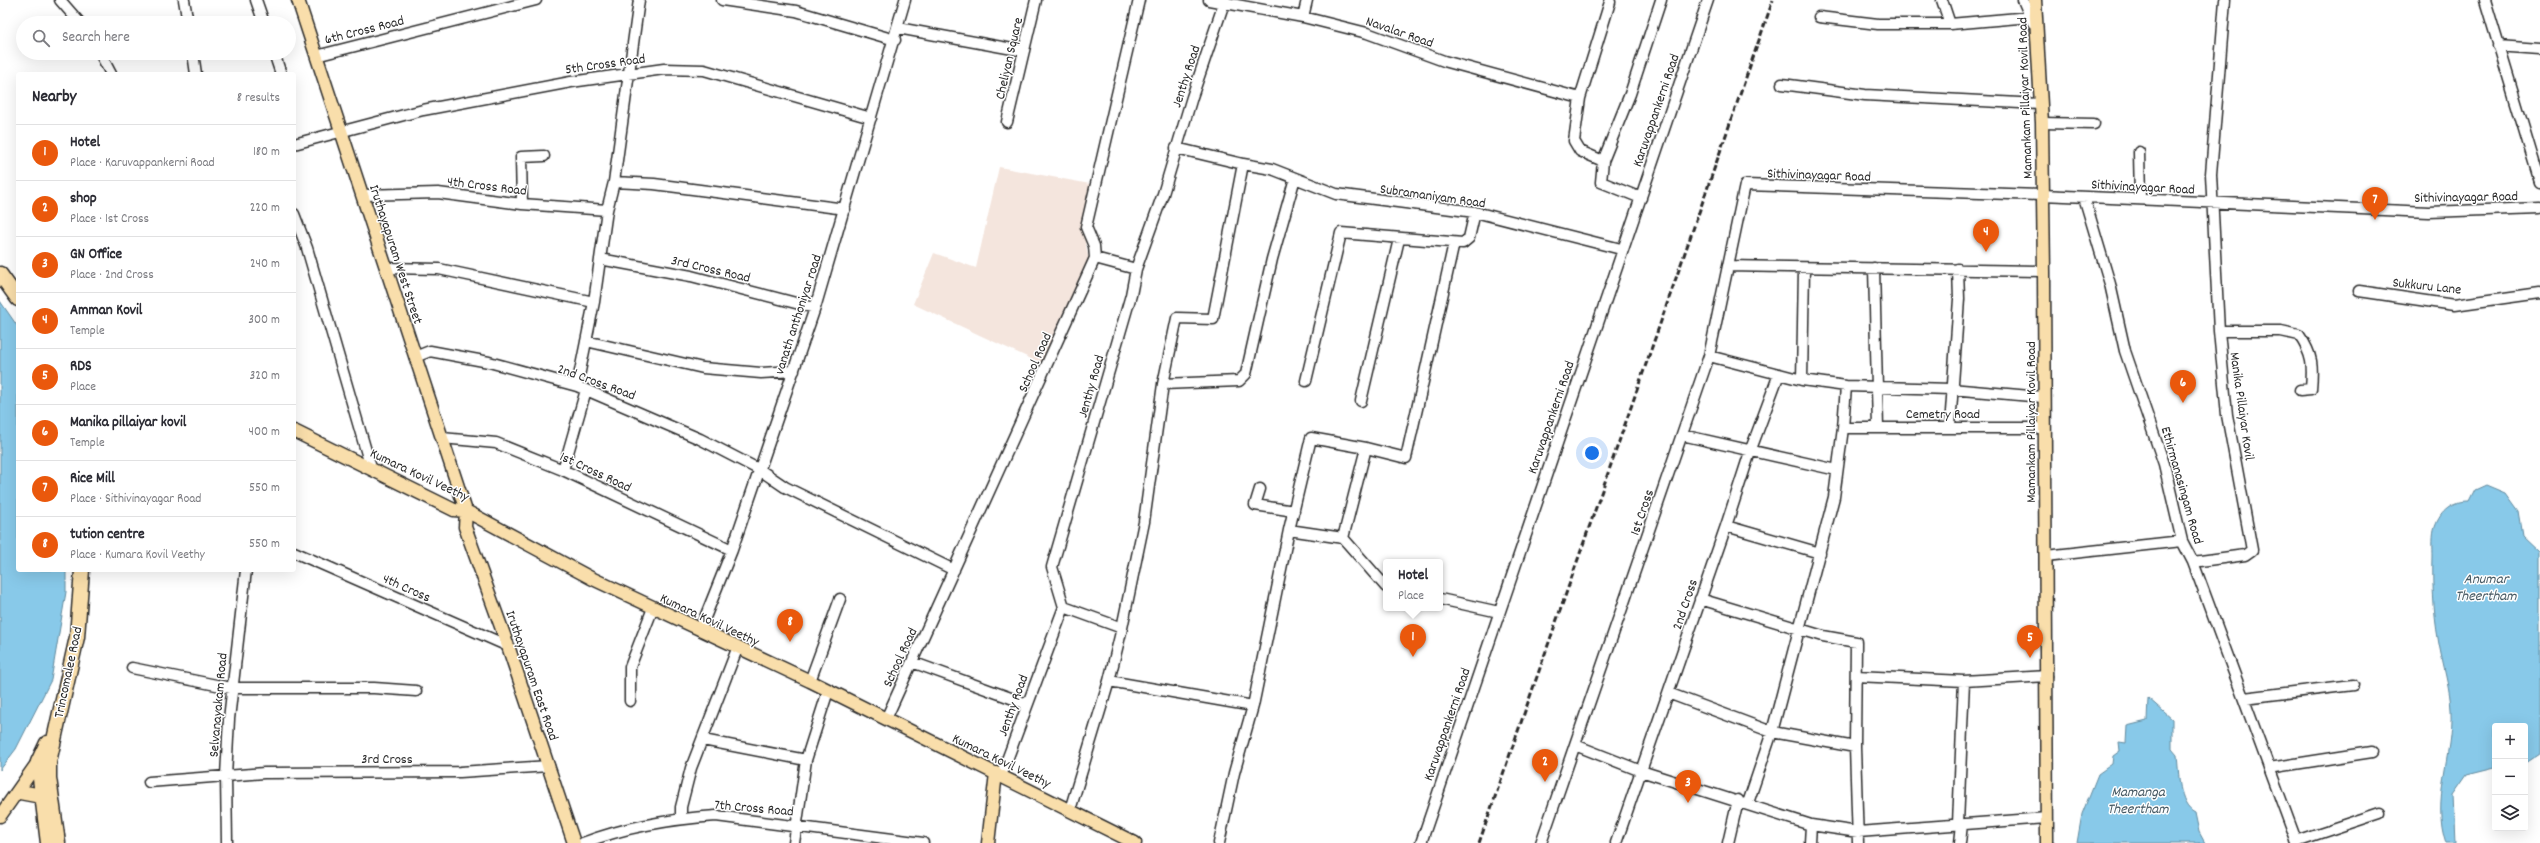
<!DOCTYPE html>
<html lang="en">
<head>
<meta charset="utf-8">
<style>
  body { margin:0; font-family:Dekko,sans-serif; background:#f7f7f7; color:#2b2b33 }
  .controls { position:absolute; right:12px; bottom:12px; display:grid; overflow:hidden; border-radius:4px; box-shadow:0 4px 16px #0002 }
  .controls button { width:36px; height:36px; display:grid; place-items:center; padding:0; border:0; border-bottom:1px solid #e1e1e2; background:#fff; color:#2b2b33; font:20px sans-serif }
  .you { position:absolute; left:1592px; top:453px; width:14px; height:14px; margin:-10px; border:3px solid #fff; border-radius:50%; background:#1a73e8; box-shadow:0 0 0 6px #1a73e833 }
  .badge { display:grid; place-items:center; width:26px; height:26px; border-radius:50%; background:#ea580c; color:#fff; font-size:13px; font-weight:700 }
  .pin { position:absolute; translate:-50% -33px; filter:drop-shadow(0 1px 2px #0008) }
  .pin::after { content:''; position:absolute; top:21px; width:14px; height:12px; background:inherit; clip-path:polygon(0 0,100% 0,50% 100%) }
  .popup { position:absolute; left:1383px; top:559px; width:60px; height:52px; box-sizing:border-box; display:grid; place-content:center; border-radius:4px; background:#fff; filter:drop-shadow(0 1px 3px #0005); font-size:13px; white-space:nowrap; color:#7c7c81 }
  .popup b { font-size:15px; color:#2b2b33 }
  .popup::after { content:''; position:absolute; left:50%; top:100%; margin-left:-8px; border:8px solid transparent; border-top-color:#fff }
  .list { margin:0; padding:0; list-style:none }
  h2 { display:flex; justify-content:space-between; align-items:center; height:52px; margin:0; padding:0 16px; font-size:17px }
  h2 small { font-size:13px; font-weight:400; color:#7c7c81 }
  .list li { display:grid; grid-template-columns:26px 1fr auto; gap:12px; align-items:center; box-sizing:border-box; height:56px; padding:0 16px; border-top:1px solid #e1e1e2 }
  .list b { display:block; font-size:15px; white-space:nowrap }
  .list p { margin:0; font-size:13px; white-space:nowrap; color:#7c7c81 }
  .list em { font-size:13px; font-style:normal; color:#7c7c81 }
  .icon { flex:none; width:22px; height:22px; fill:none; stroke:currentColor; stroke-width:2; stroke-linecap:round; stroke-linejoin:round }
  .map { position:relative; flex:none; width:2540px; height:843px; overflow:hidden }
  .search { position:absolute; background:#fff; box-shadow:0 4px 16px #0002; left:16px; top:16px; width:280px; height:44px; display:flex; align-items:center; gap:10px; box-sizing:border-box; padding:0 14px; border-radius:22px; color:#7c7c81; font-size:15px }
  .panel { position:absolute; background:#fff; box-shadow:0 4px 16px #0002; left:16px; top:72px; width:280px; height:500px; border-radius:4px }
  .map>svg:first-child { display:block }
</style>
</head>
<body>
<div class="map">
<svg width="2540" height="843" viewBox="0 0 2540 843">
  <rect width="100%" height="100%" fill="#fff"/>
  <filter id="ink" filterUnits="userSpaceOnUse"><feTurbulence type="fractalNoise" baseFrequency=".025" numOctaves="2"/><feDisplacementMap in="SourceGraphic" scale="8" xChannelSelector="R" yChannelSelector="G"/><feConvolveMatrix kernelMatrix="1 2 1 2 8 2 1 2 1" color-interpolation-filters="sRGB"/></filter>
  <g filter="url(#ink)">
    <path fill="#f4e5dd" d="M999,167L1090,184L1082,228L1089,260L1042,364L913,304L934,253L976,268Z"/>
    <path fill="#88c9e9" stroke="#638a9d" d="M0,301L18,327V570H66V592L51,680L16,749L0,770Z
      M2486,485L2505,493L2518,511L2522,535L2540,552V753L2525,763V726H2495V767L2467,774L2453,794L2455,843H2446C2431,799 2453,756 2451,710C2450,691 2445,673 2441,654C2434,622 2432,589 2433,557C2433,548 2432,535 2435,527C2441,510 2452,502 2469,502L2475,490Z
      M2148,698L2172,719V749L2177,755C2179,772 2178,805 2195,813L2199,832L2205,843H2077L2082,814L2098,774L2112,764L2113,756L2120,751L2119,742L2126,743L2127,726L2147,721Z"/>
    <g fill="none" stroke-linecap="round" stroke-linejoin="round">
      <g stroke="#2b2b2b" stroke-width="13">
        <path id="minor" d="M60,0L80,23
          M184,0L188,23
          M256,0L264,23
          M722,0L796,11L895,40
          M1209,0L1303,17L1367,33L1444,61L1580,98
          M1942,0L1950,24
          M2023,0L2033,23
          M2485,0L2540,182
          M1610,2L1580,98L1574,141L1580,151L1603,161L1601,182L1641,198
          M1303,17L1307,0
          M1819,17L1878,24H1950L2030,17
          M898,28L1024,51
          M2498,46L2540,49
          M100,53L111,74
          M193,53L196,74
          M274,53L281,74
          M316,56L536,0
          M1782,84L1865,95L2040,104
          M1007,122L1036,0
          M2042,123L2094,124
          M294,144L423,110L571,82L664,69L704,70L871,118
          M2139,152L2140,199
          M1603,161L1630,94L1661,0
          M1243,164L1272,169L1336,194L1475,212L1621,249
          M614,182L654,184L845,209
          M363,195L438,193L522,204L607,210
          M2084,197L2110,284L2125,351L2164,464L2182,541L2193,562L2297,843
          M522,204L521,157L544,156
          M294,214L307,248L371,468
          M1095,258L1136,269
          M600,259L691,276L815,308
          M1728,266L2044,271
          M386,268L439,269L594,302
          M1874,268L1878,428
          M2359,291L2454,305L2540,293
          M2219,331H2281L2299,335C2313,355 2313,366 2311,389L2300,390
          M586,341L703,368L761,373L794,371
          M1709,356L1802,380L1846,386L1951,389L2043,397
          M415,357L430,351L489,362L577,386L700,439L760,470L785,487L954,570
          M1802,380L1804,269
          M1306,381L1341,233L1463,243L1469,238L1475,212
          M1163,384L1239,381L1246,374L1272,259L1295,178
          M577,386L594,302L607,210L614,182L639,0
          M1361,401L1399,239
          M1950,426L1959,299L1958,269
          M1843,428H2043
          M1682,435L1837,470
          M442,438L496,443L563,470L732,550
          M1366,448L1406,458L1454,243
          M563,470L586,390
          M1260,489L1255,505L1294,511
          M1726,526L1820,553
          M1289,530L1343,538
          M294,552L508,646
          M2046,556L2182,541
          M2193,562L2245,555L2252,550L2227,415L2219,331L2211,174L2225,0
          M1440,599L1499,612
          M1700,599L1823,636L1856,642L1855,747L1858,843
          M1064,607L1122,628
          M700,630L732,550L815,308L905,0
          M912,662L1027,704
          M132,668L231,688H374L416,691
          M1856,676L1964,681L2047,676
          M810,681L840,599
          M1109,681L1253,706L1289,530L1311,438L1366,448L1343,538L1386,587
          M1668,693L1772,732L1855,747
          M2244,698L2353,685
          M630,701V667L653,608
          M886,719L1095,258L1094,246L1086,227L1139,0
          M703,740L806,760
          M1575,745L1641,771L1811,825L1858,832L2047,818
          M2269,768L2372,752
          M1001,776L1064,607L1052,567L1131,295L1136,269L1163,194L1192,97L1225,0
          M149,782L264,773L460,772L549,766
          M1748,803L1772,732L1834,497L1843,428L1846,386
          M1070,810L1109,681L1122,628L1144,522L1163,384L1177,318L1213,319L1243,164L1176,148
          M681,819V807L691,768L737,649
          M1958,824L1964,681
          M2296,841L2380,813
          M227,843L226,776L229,719L246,570
          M583,843C625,827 671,819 716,816L923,843
          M794,843L806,760L828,691
          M1219,843L1234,773L1253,706
          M1421,843L1708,0
          M1541,843L1709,356L1745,185L2042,195L2429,212L2540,208
          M1616,843L1726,526L1751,449L1779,374
          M1728,843L1738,800
          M1810,843L1811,825
          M1960,843L1962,824"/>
      </g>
      <g stroke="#2b2b2b" stroke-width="15">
        <path id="major" d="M298,0L466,511L465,527L508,646L574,843
          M2035,0L2042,123L2044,271L2047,843
          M294,431L454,510L466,511L591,578L810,681L1135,843
          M0,816L38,762
          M988,843L996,773"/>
      </g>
      <g stroke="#2b2b2b" stroke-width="17">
        <path id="highway" d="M0,274L18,299
          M47,743L38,762L48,843
          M20,792L41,796
          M58,843L49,778V762L77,637L82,570"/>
      </g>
      <use href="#minor" stroke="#fff" stroke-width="10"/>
      <use href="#major" stroke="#f9deab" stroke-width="12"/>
      <use href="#highway" stroke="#f9deab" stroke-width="14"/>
      <path stroke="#2b2b2b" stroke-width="3" stroke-dasharray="6 3" stroke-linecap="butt" d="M1479,843L1773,0"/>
    </g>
  </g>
  <g text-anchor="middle" stroke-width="3" stroke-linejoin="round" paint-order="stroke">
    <g font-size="14" fill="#2b2b2b" stroke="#fff">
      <text transform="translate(364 29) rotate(-14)" y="5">6th Cross Road</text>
      <text transform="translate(1400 31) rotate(19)" y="5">Navalar Road</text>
      <text transform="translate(1008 58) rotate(-77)" y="5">Cheliyan Square</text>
      <text transform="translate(605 63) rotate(-8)" y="5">5th Cross Road</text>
      <text transform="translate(1185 76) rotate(-72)" y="5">Jenthy Road</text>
      <text transform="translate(2024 98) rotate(-92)" y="5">Mamankam Pillaiyar Kovil Road</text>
      <text transform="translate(1655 110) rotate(-71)" y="5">Karuvappankerni Road</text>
      <text transform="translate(1819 174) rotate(2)" y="5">Sithivinayagar Road</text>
      <text transform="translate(487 185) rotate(7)" y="5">4th Cross Road</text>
      <text transform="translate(2143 186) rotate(3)" y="5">Sithivinayagar Road</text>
      <text transform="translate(1433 195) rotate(8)" y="5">Subramaniyam Road</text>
      <text transform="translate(2466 196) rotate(-1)" y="5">Sithivinayagar Road</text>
      <text transform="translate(397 254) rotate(72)" y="5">Iruthayapuram West Street</text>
      <text transform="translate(711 268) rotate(13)" y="5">3rd Cross Road</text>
      <text transform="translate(2427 285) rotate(6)" y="5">Sukkuru Lane</text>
      <text transform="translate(797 314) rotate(-72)" y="5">vanath anthoniyar road</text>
      <text transform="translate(1034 362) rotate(-66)" y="5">School Road</text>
      <text transform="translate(597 381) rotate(20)" y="5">2nd Cross Road</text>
      <text transform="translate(1090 386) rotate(-74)" y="5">Jenthy Road</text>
      <text transform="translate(2243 406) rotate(82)" y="5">Manika Pillaiyar Kovil</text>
      <text x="1943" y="418">Cemetry Road</text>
      <text transform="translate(1550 417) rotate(-71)" y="5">Karuvappankerni Road</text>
      <text transform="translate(2030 422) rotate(-90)" y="5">Mamankam Pillaiyar Kovil Road</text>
      <text transform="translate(596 471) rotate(25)" y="5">1st Cross Road</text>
      <text transform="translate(420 474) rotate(25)" y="5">Kumara Kovil Veethy</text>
      <text transform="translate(2183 485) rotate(74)" y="5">Ethirmanasingam Road</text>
      <text transform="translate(1641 512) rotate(-71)" y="5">1st Cross</text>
      <text transform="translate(407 587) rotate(24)" y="5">4th Cross</text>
      <text transform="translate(1684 604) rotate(-71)" y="5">2nd Cross</text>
      <text transform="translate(710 619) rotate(25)" y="5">Kumara Kovil Veethy</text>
      <text transform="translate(899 657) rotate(-65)" y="5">School Road</text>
      <text transform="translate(67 672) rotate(-78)" y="5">Trincomalee Road</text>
      <text transform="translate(533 675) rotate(71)" y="5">Iruthayapuram East Road</text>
      <text transform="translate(217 705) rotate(-85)" y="5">Selvanayakam Road</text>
      <text transform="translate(1012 705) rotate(-70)" y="5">Jenthy Road</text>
      <text transform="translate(1446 724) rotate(-71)" y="5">Karuvappankerni Road</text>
      <text x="387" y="763">3rd Cross</text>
      <text transform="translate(1002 760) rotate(26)" y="5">Kumara Kovil Veethy</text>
      <text transform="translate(754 807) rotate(5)" y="5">7th Cross Road</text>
    </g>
    <g font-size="15" font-style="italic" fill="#475a64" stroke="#fff">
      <text x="2486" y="583">Anumar<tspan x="2486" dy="17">Theertham</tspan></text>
      <text x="2138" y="796">Mamanga<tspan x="2138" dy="17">Theertham</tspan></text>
    </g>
  </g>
</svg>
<div class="controls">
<button>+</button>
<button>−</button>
<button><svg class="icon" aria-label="layers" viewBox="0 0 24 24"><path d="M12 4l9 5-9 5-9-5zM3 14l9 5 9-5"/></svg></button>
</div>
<div class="you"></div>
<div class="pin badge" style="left:1413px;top:657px">1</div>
<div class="popup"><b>Hotel</b>Place</div>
<div class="pin badge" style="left:1545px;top:782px">2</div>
<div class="pin badge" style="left:1688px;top:803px">3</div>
<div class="pin badge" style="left:1986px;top:252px">4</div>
<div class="pin badge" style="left:2030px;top:658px">5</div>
<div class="pin badge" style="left:2183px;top:403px">6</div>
<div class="pin badge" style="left:2375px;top:220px">7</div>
<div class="pin badge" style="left:790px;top:642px">8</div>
<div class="search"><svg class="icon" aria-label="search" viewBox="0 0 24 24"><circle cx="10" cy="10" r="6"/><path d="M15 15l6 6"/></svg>Search here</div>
<section class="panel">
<h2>Nearby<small>8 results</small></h2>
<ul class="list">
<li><span class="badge">1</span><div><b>Hotel</b><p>Place · Karuvappankerni Road</p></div><em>180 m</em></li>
<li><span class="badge">2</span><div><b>shop</b><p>Place · 1st Cross</p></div><em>220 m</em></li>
<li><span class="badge">3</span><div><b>GN Office</b><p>Place · 2nd Cross</p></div><em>240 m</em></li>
<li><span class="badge">4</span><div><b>Amman Kovil</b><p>Temple</p></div><em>300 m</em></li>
<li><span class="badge">5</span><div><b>RDS</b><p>Place</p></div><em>320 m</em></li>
<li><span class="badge">6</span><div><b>Manika pillaiyar kovil</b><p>Temple</p></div><em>400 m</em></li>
<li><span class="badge">7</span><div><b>Rice Mill</b><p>Place · Sithivinayagar Road</p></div><em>550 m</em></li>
<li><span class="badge">8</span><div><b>tution centre</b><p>Place · Kumara Kovil Veethy</p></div><em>550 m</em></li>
</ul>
</section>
</div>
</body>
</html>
